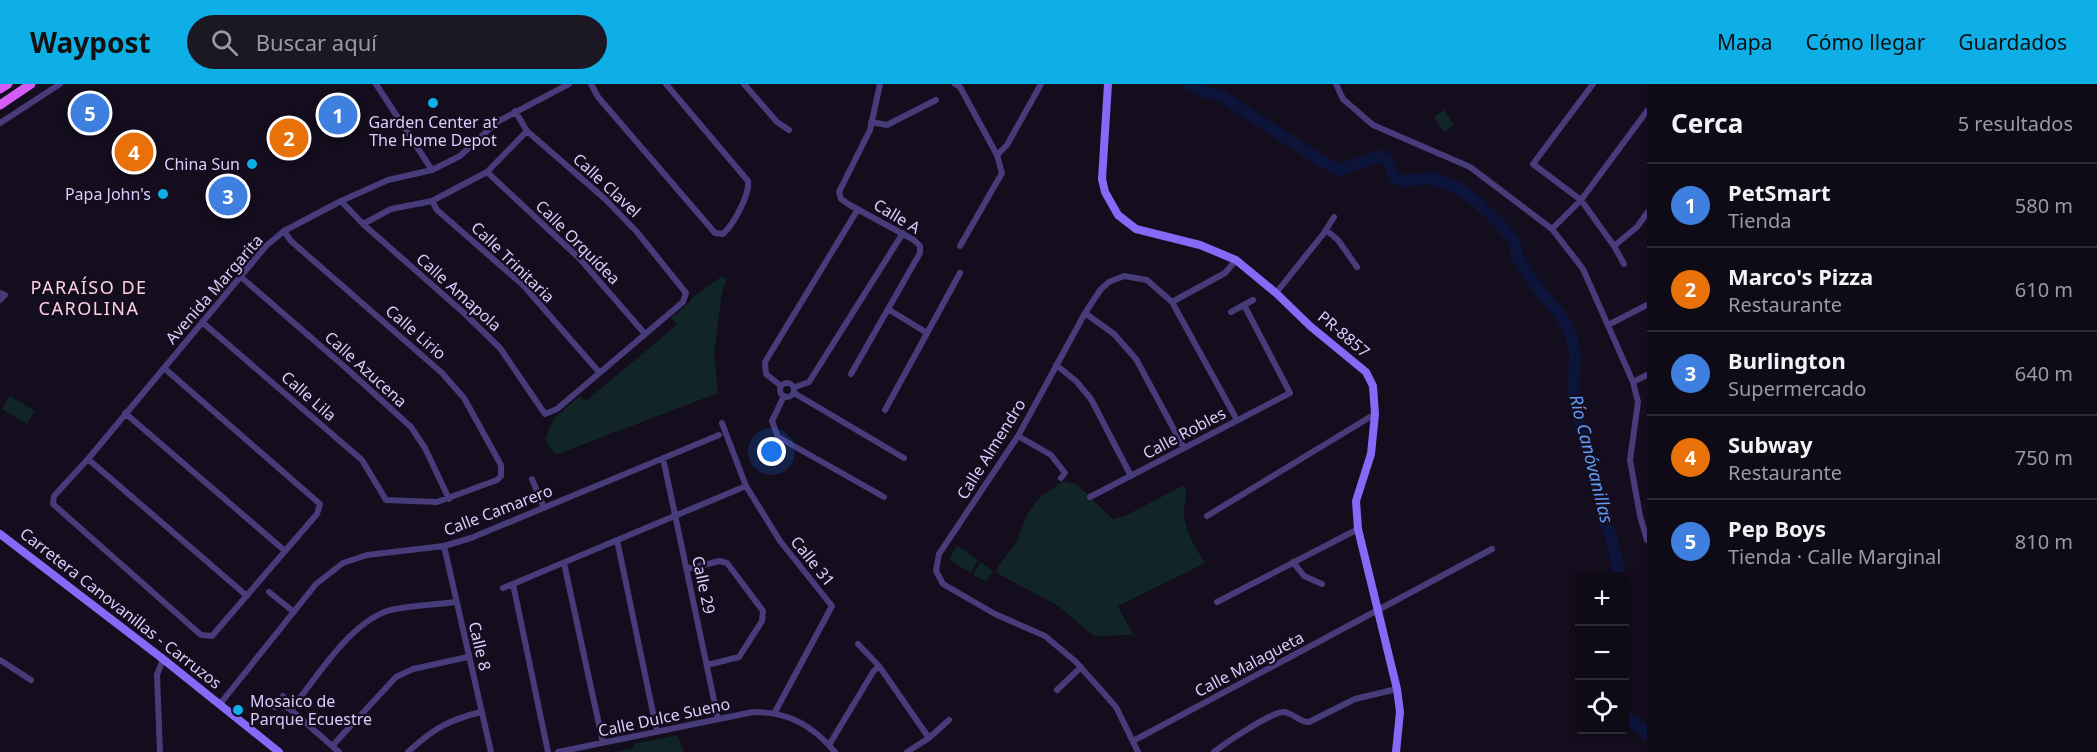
<!DOCTYPE html>
<html lang="es">
<head>
<meta charset="utf-8">
<style>
  body { margin:0; font-family:"Noto Sans",sans-serif; background:#1c1823; color:#f1f3f6 }
  .controls { position:absolute; right:18px; bottom:18px; display:grid; overflow:hidden; border-radius:6px; box-shadow:0 3px 9px #0003 }
  .controls button { width:54px; height:54px; display:grid; place-items:center; padding:0; border:0; border-bottom:2px solid #2e2b35; background:#0e0a16; color:#f1f3f6; font:30px sans-serif }
  .you { position:absolute; left:772px; top:368px; width:21px; height:21px; margin:-15px; border:4px solid #fff; border-radius:50%; background:#1a73e8; box-shadow:0 0 0 9px #1a73e833 }
  .badge { display:grid; place-items:center; width:39px; height:39px; border-radius:50%; background:#0eafe7; color:#fff; font-size:20px; font-weight:700 }
  .pin { position:absolute; translate:-50% -50%; border:3px solid #fff; box-shadow:0 2px 6px #0006 }
  .list { margin:0; padding:0; list-style:none }
  h2 { display:flex; justify-content:space-between; align-items:center; height:78px; margin:0; padding:0 24px; font-size:26px }
  h2 small { font-size:20px; font-weight:400; color:#9b9aa1 }
  .list li { display:grid; grid-template-columns:39px 1fr auto; gap:18px; align-items:center; box-sizing:border-box; height:84px; padding:0 24px; border-top:2px solid #2e2b35 }
  .list b { display:block; font-size:22px; white-space:nowrap }
  .list p { margin:0; font-size:20px; white-space:nowrap; color:#9b9aa1 }
  .list em { font-size:20px; font-style:normal; color:#9b9aa1 }
  .icon { flex:none; width:33px; height:33px; fill:none; stroke:currentColor; stroke-width:2; stroke-linecap:round; stroke-linejoin:round }
  .map { position:relative; flex:none; width:1647px; height:668px; overflow:hidden }
  header { display:flex; align-items:center; gap:36px; box-sizing:border-box; height:84px; padding:0 30px; background:#0eafe7; color:#111 }
  header strong { font-size:28px }
  nav { display:flex; gap:33px; margin-inline-start:auto; font-size:21px }
  .search { width:420px; height:54px; background:#1c1823; display:flex; align-items:center; gap:15px; box-sizing:border-box; padding:0 21px; border-radius:33px; color:#9b9aa1; font-size:22px }
  main { display:flex }
  aside { flex:1; background:#0e0a16 }
  .map>svg:first-child { display:block }
</style>
</head>
<body>
<header>
<strong>Waypost</strong>
<div class="search"><svg class="icon" aria-label="search" viewBox="0 0 24 24"><circle cx="10" cy="10" r="6"/><path d="M15 15l6 6"/></svg>Buscar aquí</div>
<nav><a>Mapa</a><a>Cómo llegar</a><a>Guardados</a></nav>
</header>
<main>
<div class="map">
<svg width="1647" height="668" viewBox="0 0 1647 668">
  <rect width="100%" height="100%" fill="#130d1e"/>
  <path fill="#112527" d="M1444,26L1454,41L1444,48L1434,33Z
    M721,193L727,194L722,208L714,270L718,309L555,371L545,355L554,334L580,312L586,317L677,241L671,234L689,219L692,214Z
    M10,312L35,327L27,340L2,325Z
    M1063,397L1076,400L1113,435L1127,431L1184,401C1189,410 1183,420 1184,430C1186,449 1195,463 1205,479L1118,522L1133,551L1094,552L1057,521L997,489V484L1016,459L1025,434L1038,415Z
    M957,462L978,476L970,489L949,475Z
    M981,478L993,487L986,497L973,491Z
    M677,651L684,668H614L634,664V660Z"/>
  <g fill="none" stroke-linecap="round" stroke-linejoin="round">
    <path stroke="#0c1539" stroke-width="12" d="M1189,0L1204,8L1222,12L1321,77L1340,86L1380,72L1387,75L1395,94L1403,97L1430,94L1456,103L1475,116L1502,142L1514,157L1518,174L1527,189L1542,210L1559,229L1571,250L1575,271L1573,311L1589,377L1601,414L1602,431L1610,450L1620,492
      M1624,631L1647,649"/>
    <path stroke="#483b7a" stroke-width="6" d="M376,0L432,86
      M591,0L598,13L715,149L723,150C734,140 750,110 748,97L666,0
      M744,0L777,38L789,46
      M955,0L960,3L997,71L1002,89L960,162
      M1336,0L1343,15L1373,41L1470,83L1552,145L1583,185L1633,298L1638,318L1630,376L1640,432L1647,456
      M1593,0L1533,80L1581,116L1614,162L1624,180
      M871,38L887,41L936,16
      M0,39L60,0
      M997,71L1007,61L1041,0
      M487,88L580,175L645,250
      M341,117L363,140L464,229L500,264L545,330L557,325L683,218L686,209L637,148L605,115L527,47L515,27
      M432,117L437,126L523,201L599,288
      M363,140L391,125L432,117L487,88L527,47
      M1552,145L1581,116L1647,27
      M1326,146L1338,156L1357,183
      M1614,162L1637,143L1647,129
      M241,193L346,284L411,343L425,364L449,415
      M0,209L5,211L0,216
      M1276,209L1324,149L1334,133
      M1172,218L1225,189L1236,176
      M888,225L927,249
      M1231,228L1253,216
      M1085,229L1114,250L1136,275L1184,364
      M202,238L362,376L386,416L437,418L497,396L501,392V381L464,314L442,289L291,157L284,147
      M1608,241L1647,221
      M1056,281L1076,297L1091,315L1131,392
      M164,284L320,420L317,430L212,552L201,551L53,420L54,412L88,375L266,162L284,147L341,117L388,96L432,86L460,72L497,38L569,0
      M851,290L920,169V162L914,156L848,120L841,115L839,108L870,46L880,0
      M1633,298L1647,291
      M780 306a7 7 0 1 1 14 0a7 7 0 1 1-14 0Z
      M781,302L766,290L765,278L858,125
      M795,303L809,298L903,149
      M794,309L904,374
      M784,312L772,337L778,353L884,413
      M885,326L960,189
      M125,329L285,467
      M722,339L746,402L780,457L832,522L775,628
      M1018,352L1051,371L1065,389L1061,394
      M663,374L718,635
      M88,375L247,512
      M532,395L544,424
      M1090,413L1290,309L1244,221
      M1207,432L1375,330
      M617,456L657,648
      M444,462L491,668
      M1293,478L1304,492L1322,500
      M564,479L603,659
      M687,485L720,477L727,479L763,527L762,537L739,573L707,581
      M513,500L548,668
      M503,504L746,402
      M269,508L294,528
      M1217,518L1358,445
      M858,560L879,582L929,654
      M0,576L31,596
      M1057,606L1081,583
      M279,618L291,626L339,668
      M220,620L316,500L343,479L367,471L444,462L471,454L719,351
      M275,623L283,612
      M291,626C316,594 348,541 387,527C406,521 435,521 456,518
      M1133,657L1492,465
      M333,661L396,593L413,585L468,573
      M829,661L873,588L879,582
      M160,668L157,591L163,575
      M408,668C433,645 448,636 481,628
      M558,668L753,628C789,628 812,641 835,668
      M907,668L929,654L949,636
      M1138,668L1116,623L1076,578L1045,552L995,530L943,500L936,487L939,470L1018,352L1085,229L1101,205L1109,198L1124,192L1147,196L1172,218L1237,336
      M1214,668C1227,658 1268,630 1283,628C1293,628 1299,639 1309,638L1355,615L1397,605"/>
    <path stroke="#846af6" stroke-width="8" d="M1108,0L1102,95L1105,108L1118,131L1136,145L1200,161L1236,176L1276,209L1310,242L1366,288L1373,302L1375,330L1371,370L1356,417L1358,445L1397,605L1400,628L1396,668
      M0,450L163,575L279,668"/>
    <path stroke="#d45bf5" stroke-width="9" d="M0,5L8,0
      M0,21L31,0"/>
  </g>
  <g fill="#0eafe7" stroke="#130d1e" stroke-width="2">
    <circle cx="433" cy="19" r="6"/>
    <circle cx="252" cy="80" r="6"/>
    <circle cx="163" cy="110" r="6"/>
    <circle cx="238" cy="626" r="6"/>
  </g>
  <g text-anchor="middle" stroke-width="4.5" stroke-linejoin="round" paint-order="stroke">
    <g font-size="16" fill="#dacdfc" stroke="#130d1e" text-anchor="end">
      <text x="433" y="44" text-anchor="middle">Garden Center at<tspan x="433" dy="18">The Home Depot</tspan></text>
      <text x="240" y="86">China Sun</text>
      <text x="151" y="116">Papa John's</text>
      <text x="250" y="623" text-anchor="start">Mosaico de<tspan x="250" dy="18">Parque Ecuestre</tspan></text>
    </g>
    <g font-size="16" fill="#dacdfc" stroke="#130d1e">
      <text transform="translate(607 101) rotate(43)" y="6">Calle Clavel</text>
      <text transform="translate(897 132) rotate(31)" y="6">Calle A</text>
      <text transform="translate(578 158) rotate(45)" y="6">Calle Orquídea</text>
      <text transform="translate(513 178) rotate(44)" y="6">Calle Trinitaria</text>
      <text transform="translate(214 205) rotate(-49)" y="6">Avenida Margarita</text>
      <text transform="translate(459 208) rotate(42)" y="6">Calle Amapola</text>
      <text transform="translate(416 248) rotate(41)" y="6">Calle Lirio</text>
      <text transform="translate(1344 250) rotate(40)" y="6">PR-8857</text>
      <text transform="translate(366 285) rotate(42)" y="6">Calle Azucena</text>
      <text transform="translate(309 312) rotate(41)" y="6">Calle Lila</text>
      <text transform="translate(1184 349) rotate(-28)" y="6">Calle Robles</text>
      <text transform="translate(991 365) rotate(-58)" y="6">Calle Almendro</text>
      <text transform="translate(498 426) rotate(-21)" y="6">Calle Camarero</text>
      <text transform="translate(813 477) rotate(51)" y="6">Calle 31</text>
      <text transform="translate(704 501) rotate(78)" y="6">Calle 29</text>
      <text transform="translate(121 524) rotate(38)" y="6">Carretera Canovanillas - Carruzos</text>
      <text transform="translate(480 562) rotate(77)" y="6">Calle 8</text>
      <text transform="translate(1249 580) rotate(-28)" y="6">Calle Malagueta</text>
      <text transform="translate(664 633) rotate(-12)" y="6">Calle Dulce Sueno</text>
    </g>
    <g font-size="18" letter-spacing="1.5" fill="#fccfe5" stroke="#130d1e">
      <text x="89" y="210">PARAÍSO DE<tspan x="89" dy="21">CAROLINA</tspan></text>
    </g>
    <g font-size="18" font-style="italic" fill="#629af5" stroke="#130d1e">
      <text transform="translate(1591 375) rotate(76)" y="6">Río Canóvanillas</text>
    </g>
  </g>
</svg>
<div class="controls">
<button>+</button>
<button>−</button>
<button><svg class="icon" aria-label="locate" viewBox="0 0 24 24"><circle cx="12" cy="12" r="6"/><path d="M12 2v4M12 18v4M2 12h4M18 12h4"/></svg></button>
</div>
<div class="you"></div>
<div class="pin badge" style="left:338px;top:31px;background:#3f7fe0">1</div>
<div class="pin badge" style="left:289px;top:54px;background:#e8710a">2</div>
<div class="pin badge" style="left:228px;top:112px;background:#3f7fe0">3</div>
<div class="pin badge" style="left:134px;top:68px;background:#e8710a">4</div>
<div class="pin badge" style="left:90px;top:29px;background:#3f7fe0">5</div>
</div>
<aside>
<h2>Cerca<small>5 resultados</small></h2>
<ul class="list">
<li><span class="badge" style="background:#3f7fe0">1</span><div><b>PetSmart</b><p>Tienda</p></div><em>580 m</em></li>
<li><span class="badge" style="background:#e8710a">2</span><div><b>Marco's Pizza</b><p>Restaurante</p></div><em>610 m</em></li>
<li><span class="badge" style="background:#3f7fe0">3</span><div><b>Burlington</b><p>Supermercado</p></div><em>640 m</em></li>
<li><span class="badge" style="background:#e8710a">4</span><div><b>Subway</b><p>Restaurante</p></div><em>750 m</em></li>
<li><span class="badge" style="background:#3f7fe0">5</span><div><b>Pep Boys</b><p>Tienda · Calle Marginal</p></div><em>810 m</em></li>
</ul>
</aside>
</main>
</body>
</html>
